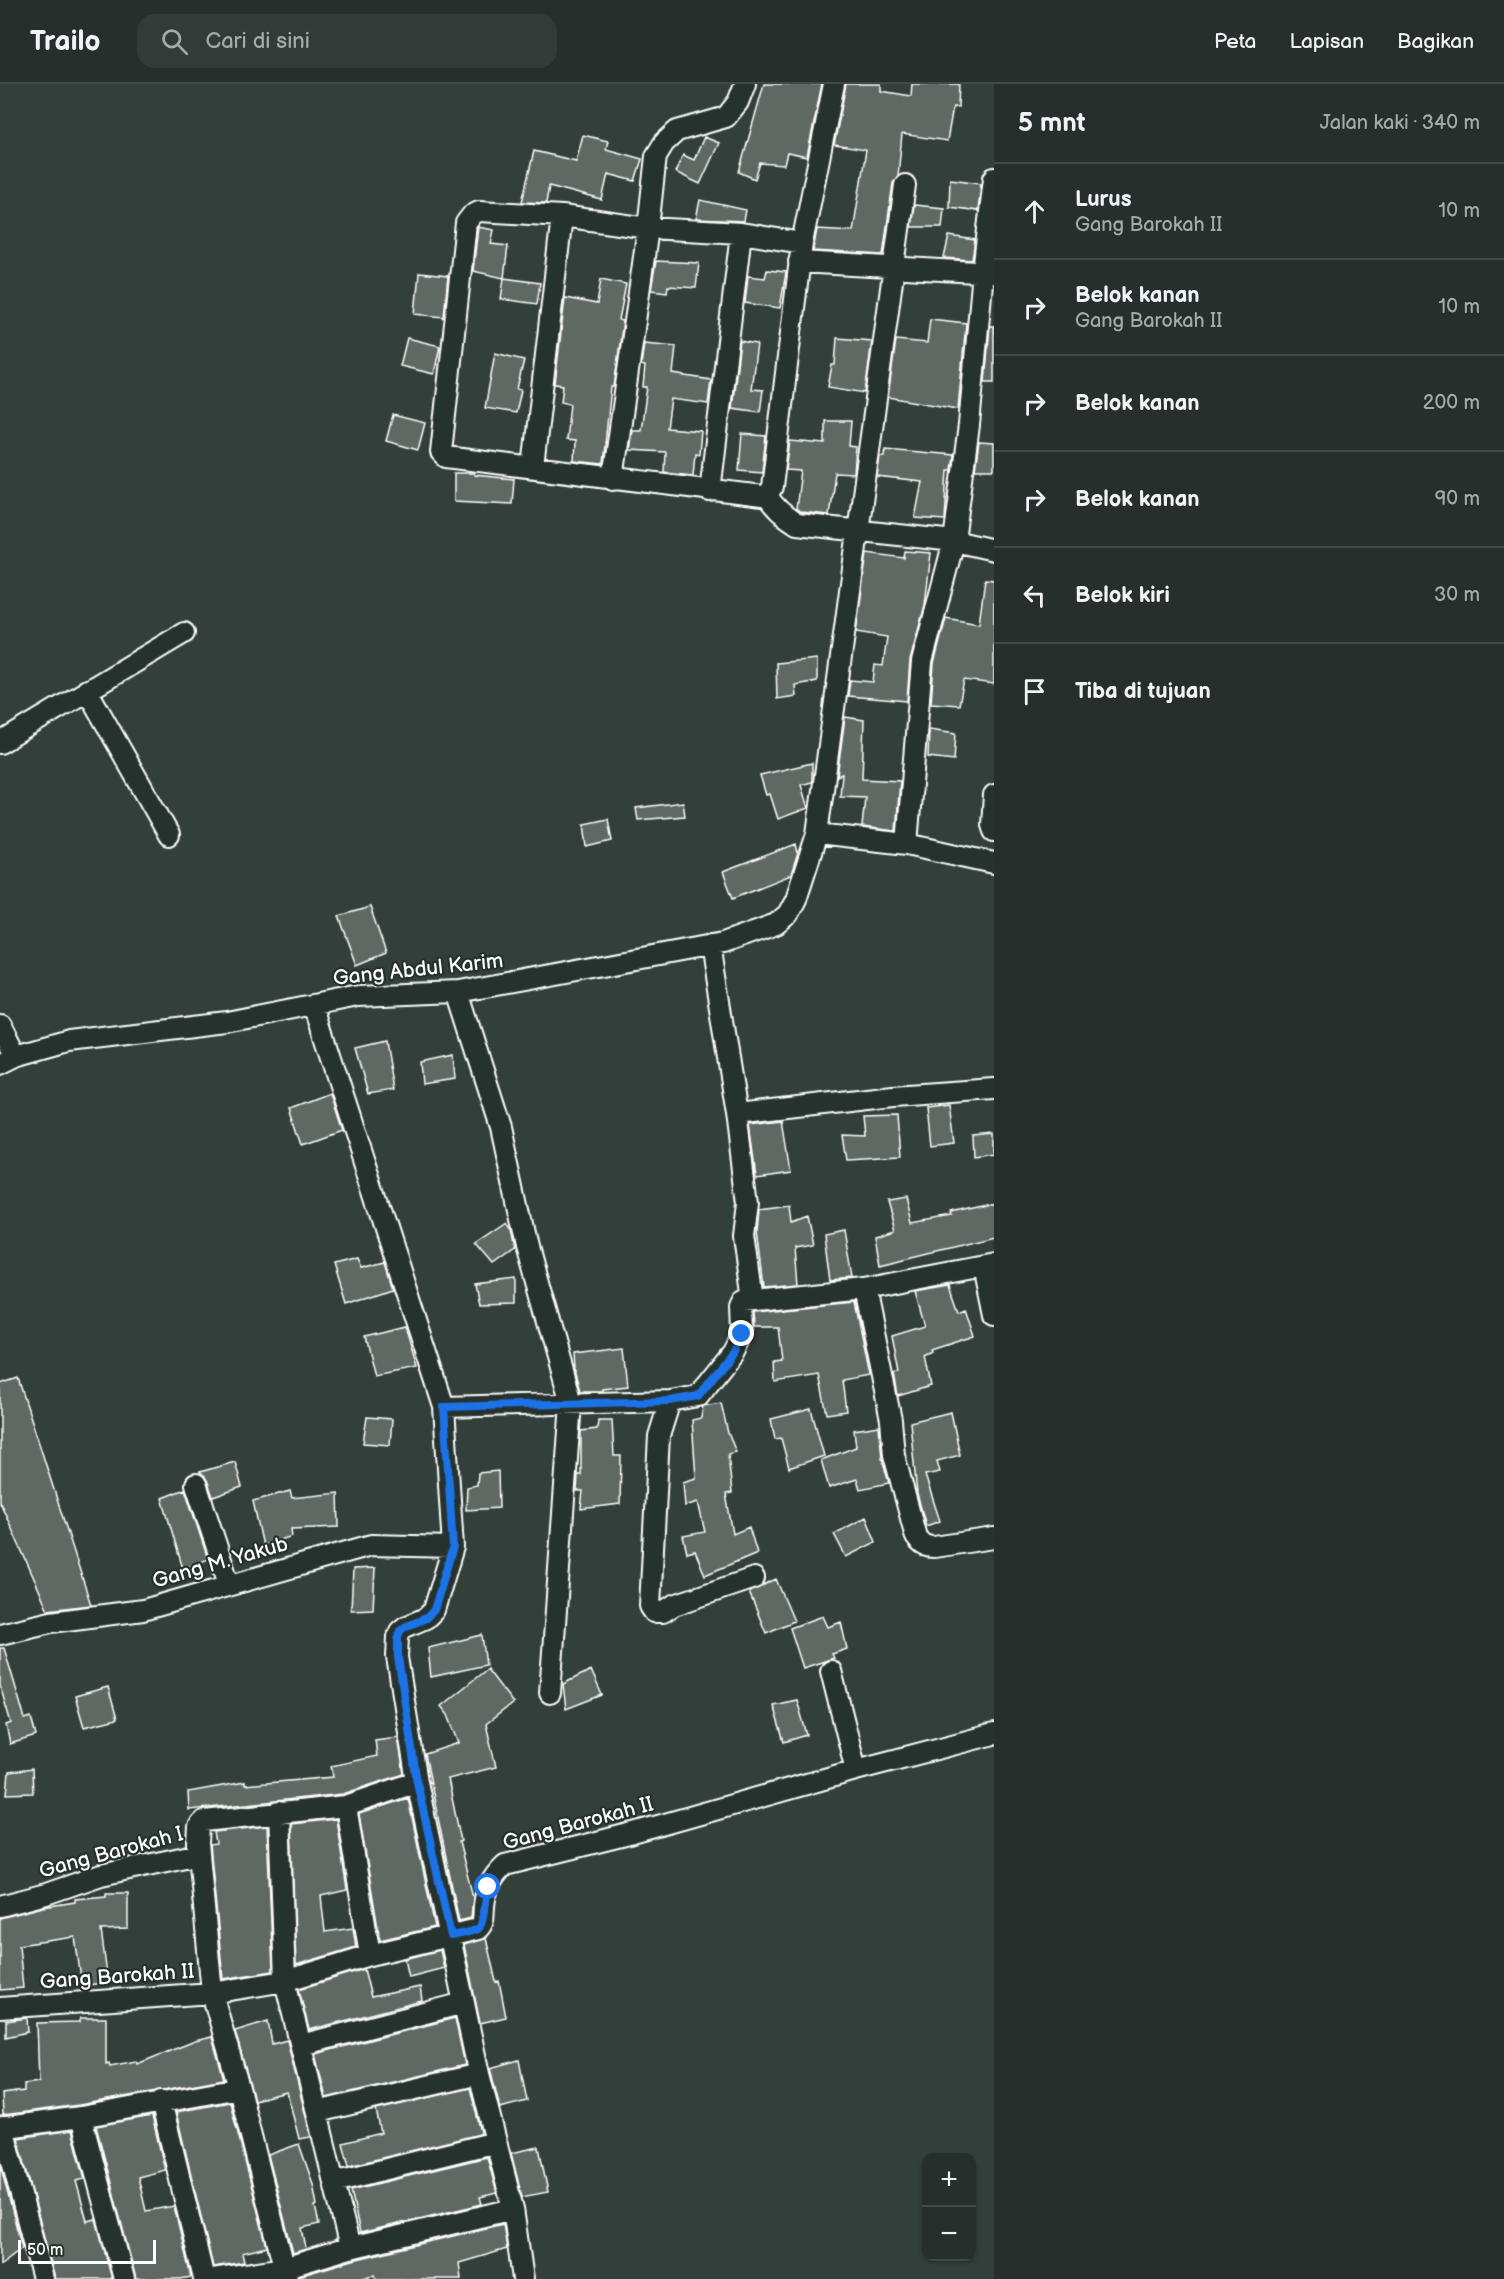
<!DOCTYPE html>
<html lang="id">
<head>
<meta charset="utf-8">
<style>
  body { margin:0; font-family:"Balsamiq Sans",sans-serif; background:#323b38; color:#f1f3f6 }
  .controls { position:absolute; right:18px; bottom:18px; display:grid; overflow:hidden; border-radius:12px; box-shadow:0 2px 4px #0004 }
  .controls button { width:54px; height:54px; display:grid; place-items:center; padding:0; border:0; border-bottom:2px solid #424a48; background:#262f2c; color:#f1f3f6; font:30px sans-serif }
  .scale { position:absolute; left:18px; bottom:15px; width:138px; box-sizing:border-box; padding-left:6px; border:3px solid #fff; border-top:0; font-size:16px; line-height:21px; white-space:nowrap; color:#fff; -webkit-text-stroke:4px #26332d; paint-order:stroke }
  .stop { position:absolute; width:18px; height:18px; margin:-14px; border:4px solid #1a73e8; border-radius:50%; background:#fff }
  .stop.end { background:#1a73e8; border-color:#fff; box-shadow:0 2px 6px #0008 }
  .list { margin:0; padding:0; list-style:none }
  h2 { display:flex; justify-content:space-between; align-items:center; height:78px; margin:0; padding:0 24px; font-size:26px }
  h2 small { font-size:20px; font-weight:400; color:#a4a9a9 }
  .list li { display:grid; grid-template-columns:39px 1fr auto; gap:18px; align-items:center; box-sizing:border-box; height:96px; padding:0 24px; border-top:2px solid #424a48 }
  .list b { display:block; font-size:22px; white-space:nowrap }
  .list p { margin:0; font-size:20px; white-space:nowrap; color:#a4a9a9 }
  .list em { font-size:20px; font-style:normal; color:#a4a9a9 }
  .icon { flex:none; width:33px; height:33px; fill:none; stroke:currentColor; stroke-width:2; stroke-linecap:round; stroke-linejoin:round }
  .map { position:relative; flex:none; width:994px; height:2195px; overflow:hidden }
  header { display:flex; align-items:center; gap:36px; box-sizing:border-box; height:84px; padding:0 30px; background:#262f2c; border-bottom:2px solid #424a48 }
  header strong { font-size:28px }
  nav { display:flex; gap:33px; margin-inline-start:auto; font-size:21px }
  .search { width:420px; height:54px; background:#323b38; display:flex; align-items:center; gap:15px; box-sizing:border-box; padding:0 21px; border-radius:18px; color:#a4a9a9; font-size:22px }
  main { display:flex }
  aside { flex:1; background:#262f2c }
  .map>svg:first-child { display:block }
</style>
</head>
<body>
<header>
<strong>Trailo</strong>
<div class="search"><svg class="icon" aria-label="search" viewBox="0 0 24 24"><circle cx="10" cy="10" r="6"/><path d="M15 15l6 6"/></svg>Cari di sini</div>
<nav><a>Peta</a><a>Lapisan</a><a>Bagikan</a></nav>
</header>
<main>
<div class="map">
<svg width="994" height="2195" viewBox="0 0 994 2195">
  <rect width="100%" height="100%" fill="#333f3a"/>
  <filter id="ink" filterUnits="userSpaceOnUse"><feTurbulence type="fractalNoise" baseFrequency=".0167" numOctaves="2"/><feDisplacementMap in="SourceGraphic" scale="12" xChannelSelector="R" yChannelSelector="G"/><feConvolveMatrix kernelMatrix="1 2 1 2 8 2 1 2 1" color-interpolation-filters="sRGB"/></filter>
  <g filter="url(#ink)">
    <path fill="#5f6964" stroke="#fff" stroke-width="1.5" d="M764,0H822L807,73L787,69L784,81L760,79L755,95L739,88Z
      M846,0H881V7L911,12L912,0H959L958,23H953L947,57L902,50L898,92L893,99L883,171L813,167L817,145L853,147L866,66L834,61Z
      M583,51L608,57L606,65L642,75L635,97L608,90L602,116L549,102L546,119L522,118L534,67L576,77Z
      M704,53L719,59L700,100L675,88L683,71L694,76Z
      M950,95L981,99L978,127L949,123Z
      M700,116L746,126L744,137L696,135Z
      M914,121L944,124L942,143H911Z
      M478,143L494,146L491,160L508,162L504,194L540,199L537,220L501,215L504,194L473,187Z
      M949,152L975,156L972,176L944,174Z
      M656,177L699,179L696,204L668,202L667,208L651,206Z
      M767,186L786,188L780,224L745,219L748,192L765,194Z
      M419,189L448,192L444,233L415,230Z
      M601,195L626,200L619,236L623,237L614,303H611L603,380L574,377L575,357L566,356L570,320L561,318L563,301L555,300L565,214L597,220Z
      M930,235L966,239L958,325L888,313L896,256L927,259Z
      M990,242H994V298H985Z
      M407,254L440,262L434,290L400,282Z
      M837,254L872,257L865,309L828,303L832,281H835Z
      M740,257L757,260L751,305L763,306L760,328L732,324Z
      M644,259L676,262L673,290L711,296L708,320L671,315L667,344L701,347L699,370L695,369L693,391L664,388L665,368L629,366L632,346H641L647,303H643L645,282L641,281Z
      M495,269L524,276L517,305L521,306L516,329L485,324Z
      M393,331L425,339L418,366L386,357Z
      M825,337H851L849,362L856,363L854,390L835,389L829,431L801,428L796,425L801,387L786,386L790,357L825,360Z
      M742,350L766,352L762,388L739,386Z
      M979,358L994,359V386H975Z
      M885,365L953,371L951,386H948L945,436L915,434L922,398L877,393L880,372H884Z
      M454,389H474V391L514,395L512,420L454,417Z
      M905,467L931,469L925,521L910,577L907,617L848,612L850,596L873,598L875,581L883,582L887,553L856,548L867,469L904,474Z
      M985,495L994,496V600L964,596L959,621L931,619L934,580L946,534L979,540Z
      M817,575V597L795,601L796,612L777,615L776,579Z
      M845,633L864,636L862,695L900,697L896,747L862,743L865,713L840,712L842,690L837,692Z
      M929,645L956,649L954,676L928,673Z
      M812,679V698L801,701L808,724L778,735L770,710L766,711L760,691Z
      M683,718L685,732L638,736L636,724Z
      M608,735L612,757L587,763L584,740Z
      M796,760L798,769L791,791L733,814L723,788Z
      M370,823L386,869L357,881L339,832Z
      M385,957L393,1006L368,1010L355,964Z
      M453,971L455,995L422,1000L420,978Z
      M330,1009L342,1046L303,1060L291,1024Z
      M949,1021L954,1059L930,1062L926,1024Z
      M897,1031L900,1073L846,1076L842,1051L865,1052L863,1032Z
      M783,1037L791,1086L757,1091L750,1041Z
      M994,1050V1070L974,1073L973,1052Z
      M906,1115L912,1139L952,1132L951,1129L994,1119V1153L880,1181L875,1152L895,1146L887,1118Z
      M789,1121L791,1138L807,1132L813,1161L795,1164L798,1200L764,1203L757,1148L759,1125Z
      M507,1139L511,1146L515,1166L494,1181L476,1160Z
      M844,1146L852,1194L830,1196L824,1150Z
      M357,1175L361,1184L385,1178L393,1204L346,1220L334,1181Z
      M516,1195V1219L479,1220L475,1200Z
      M950,1201L959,1227L966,1224L975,1252L932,1266L933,1269L925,1273L931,1302L898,1312L894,1290L899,1289L892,1252L925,1242L915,1207Z
      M854,1218L869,1291L842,1296L846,1327L827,1330L819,1291L775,1298L774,1278L782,1277L778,1243H754L753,1228Z
      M405,1243L417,1284L374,1292L364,1253Z
      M624,1264L628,1302L602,1305V1307H580L574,1285L573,1270Z
      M18,1294L91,1521L48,1526L0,1418V1300Z
      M721,1319L728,1349L736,1368L728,1370L732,1409L726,1410L733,1450L749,1443L757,1469L705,1491L695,1467L687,1469L683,1452L705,1448L698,1418L685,1422L683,1398L696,1394L692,1336L701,1334L703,1322Z
      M811,1325L824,1372L789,1384L781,1354L775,1355L771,1335Z
      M951,1328L960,1371L937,1377L940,1388L925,1391L940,1437L926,1442L917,1410L910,1338Z
      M367,1333L392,1335L390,1361L363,1359Z
      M598,1336H612L614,1372H621L620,1420L581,1425L583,1407H577L578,1391H581V1347L597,1345Z
      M879,1342L882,1374L889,1399L860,1405L857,1395L829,1404L821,1376L856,1363L854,1346Z
      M235,1378L242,1403L213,1413L207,1396L200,1388Z
      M498,1387L499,1424L466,1426L467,1403L477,1401L478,1389Z
      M185,1405L208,1475L183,1485L162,1414Z
      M290,1407L292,1414L338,1409L339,1443L291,1445L292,1452L263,1462L253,1417Z
      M866,1433L876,1458L846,1473L834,1450Z
      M375,1484L373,1525L351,1526L353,1485Z
      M776,1495L794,1537L766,1549L749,1508Z
      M823,1532L828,1543L841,1538L847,1565L832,1570L834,1574L803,1584L790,1544Z
      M482,1551L486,1581L431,1593L428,1564Z
      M0,1564H4L25,1635L31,1633L36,1652L10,1660L6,1641L11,1639L0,1602Z
      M487,1585L513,1619L486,1640L496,1683L448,1695L461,1757L459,1758L473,1813L471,1834L459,1837L425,1670L459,1659L448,1631L441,1622Z
      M591,1586L602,1611L566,1625L563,1600Z
      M108,1603L117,1635L84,1643L75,1612Z
      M797,1616L807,1651L784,1658L773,1621Z
      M398,1653L404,1690L343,1710L189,1726L188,1708L245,1698V1701L333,1693L331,1682L377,1672L375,1656Z
      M32,1685L33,1709L7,1710L9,1688Z
      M408,1714L435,1843L380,1856L359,1730Z
      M336,1735L347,1806L321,1812L325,1848L353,1844L356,1863L296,1881L291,1740Z
      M267,1742L273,1887L223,1895L210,1761L216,1760L214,1748Z
      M106,1809H128V1845L101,1846L108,1898L82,1902L75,1853L19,1861L23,1904L0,1906V1834L43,1823L75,1818V1815L106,1812Z
      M486,1854L496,1898L499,1897L506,1933L480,1939L464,1861Z
      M440,1866L444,1884L409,1893L405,1875Z
      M364,1885L371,1913L420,1903L422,1917L309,1946L299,1905Z
      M27,1934L28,1948L6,1953V1937Z
      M80,1934H106V1980L109,1979L110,1982L136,1977L137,1980L195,1957L212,1953L224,1995L79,2021L3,2031L2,2010L24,2007V2000L39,1998L37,1939L80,1938Z
      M455,1934L465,1981L326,2014L315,1970Z
      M268,1937L272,1960L287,1956L311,2053L299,2055L287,2008L254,2016L235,1947Z
      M519,1976L527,2017L500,2024L490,1984Z
      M470,2004L481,2048L480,2050L349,2082L343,2059L381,2049L376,2026Z
      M230,2018L267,2163L242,2169L244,2178L213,2183L176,2028Z
      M152,2032L165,2086L138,2093L146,2127L174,2122L191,2193L181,2195H136L96,2042Z
      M72,2046L85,2095L76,2097L87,2137L96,2135L112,2195H55L18,2054Z
      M299,2060L313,2100L317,2121L315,2122L319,2140L302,2144L306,2165L293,2169L268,2071Z
      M539,2063L548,2108L522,2113L511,2069Z
      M487,2073L497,2109L480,2113L482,2120L360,2149L351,2106Z
      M0,2080L22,2164L0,2181Z
      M503,2140L507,2165L459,2179L461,2195H376L375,2191L359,2195H299V2192L353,2176Z"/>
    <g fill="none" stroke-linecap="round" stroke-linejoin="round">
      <g stroke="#fff" stroke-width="24">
        <path id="minor" d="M802,159L741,149L648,144L562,132L479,127L473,130L466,139L441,368L446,373L762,412L767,411L772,403L802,159L834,0
          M799,178L994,189
          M533,383L562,132
          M613,395L648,144L656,72L664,59L677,47L726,33L738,18L745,0
          M710,407L741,149
          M767,411C774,424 784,432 797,440L954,457L994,466
          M87,606L169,751
          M0,659L184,549
          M994,711L992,741L994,747
          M817,750L907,760L994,779
          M907,760L922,578L954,457L969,341L983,188L994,94
          M710,861L737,1030L748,1118L744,1152L753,1216
          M458,908L501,1043L527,1163L571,1319L550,1609
          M314,921L444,1323L453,1463L434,1526L426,1534L405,1543L400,1547L398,1553L397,1573L417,1698L479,1990L513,2125L523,2195
          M0,941L16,972
          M0,980L16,972L69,957L227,938L358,912L458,908L723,859L776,840L788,830L796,815L817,750L905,101
          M737,1030L893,1012L994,1005
          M984,1182L994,1231
          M864,1205L891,1336L894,1371L916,1453C921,1460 925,1463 934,1463L994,1454
          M670,1317L659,1352L650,1522L654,1528H663L674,1521L754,1494
          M444,1323L670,1317L698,1312L733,1268L742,1250L741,1223L744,1217L864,1205L994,1180
          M196,1400L229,1500
          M0,1550L51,1538L143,1526L371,1461L453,1463
          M831,1587L856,1686
          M346,1722L370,1871
          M279,1728L285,1897L350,2164
          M0,1822L46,1810L101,1791L199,1770
          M0,1924L212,1909L285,1897L370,1871L478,1845C485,1838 483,1832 484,1823C485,1806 493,1792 505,1781L633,1749L856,1686L994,1650
          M301,1961L464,1919
          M161,2017L204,2195
          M317,2028L479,1990
          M81,2033L124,2195
          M3,2043L43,2195
          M0,2044L81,2033L239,2004
          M334,2098L496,2058
          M213,2195L284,2184L350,2164L513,2125
          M287,2195L239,2004L212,1909L198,1759L199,1743L204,1737L346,1722L417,1698"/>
      </g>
      <use href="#minor" stroke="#26332d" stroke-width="20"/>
    </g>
  </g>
  <g fill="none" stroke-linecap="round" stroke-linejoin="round" filter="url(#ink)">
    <path stroke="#1a73e8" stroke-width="8" d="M488,1803C486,1811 483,1841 479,1844C472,1849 459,1850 451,1852L417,1698L398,1573V1553L400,1547L405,1543L426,1534L434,1526L453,1463L444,1323L670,1317L698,1312L733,1268L742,1250"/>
  </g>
  <g text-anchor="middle" stroke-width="4.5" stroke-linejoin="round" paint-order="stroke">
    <g font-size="21" fill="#fff" stroke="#26332d">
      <text transform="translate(418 885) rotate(-6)" y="7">Gang Abdul Karim</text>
      <text transform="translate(220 1478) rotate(-16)" y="7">Gang M. Yakub</text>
      <text transform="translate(578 1739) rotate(-15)" y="7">Gang Barokah II</text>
      <text transform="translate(111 1768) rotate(-15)" y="7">Gang Barokah I</text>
      <text transform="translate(117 1892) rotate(-4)" y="7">Gang Barokah II</text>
    </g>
  </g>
</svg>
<div class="controls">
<button>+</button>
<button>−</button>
</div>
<div class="scale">50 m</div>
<div class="stop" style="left:488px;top:1803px"></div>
<div class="stop end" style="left:742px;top:1250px"></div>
</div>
<aside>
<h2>5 mnt<small>Jalan kaki · 340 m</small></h2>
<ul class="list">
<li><svg class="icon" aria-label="ahead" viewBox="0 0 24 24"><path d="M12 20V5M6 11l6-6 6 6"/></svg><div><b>Lurus</b><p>Gang Barokah II</p></div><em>10 m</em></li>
<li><svg class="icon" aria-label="right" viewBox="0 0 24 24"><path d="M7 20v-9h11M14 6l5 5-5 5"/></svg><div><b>Belok kanan</b><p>Gang Barokah II</p></div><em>10 m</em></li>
<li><svg class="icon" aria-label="right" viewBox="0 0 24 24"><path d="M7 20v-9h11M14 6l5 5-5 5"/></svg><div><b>Belok kanan</b></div><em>200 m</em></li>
<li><svg class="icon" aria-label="right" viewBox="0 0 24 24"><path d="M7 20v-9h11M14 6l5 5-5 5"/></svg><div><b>Belok kanan</b></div><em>90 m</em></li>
<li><svg class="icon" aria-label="left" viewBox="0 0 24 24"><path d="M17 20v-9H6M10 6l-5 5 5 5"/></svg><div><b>Belok kiri</b></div><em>30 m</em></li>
<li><svg class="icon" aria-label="arrive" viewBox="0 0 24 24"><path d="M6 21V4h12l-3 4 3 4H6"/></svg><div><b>Tiba di tujuan</b></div></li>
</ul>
</aside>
</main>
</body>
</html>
